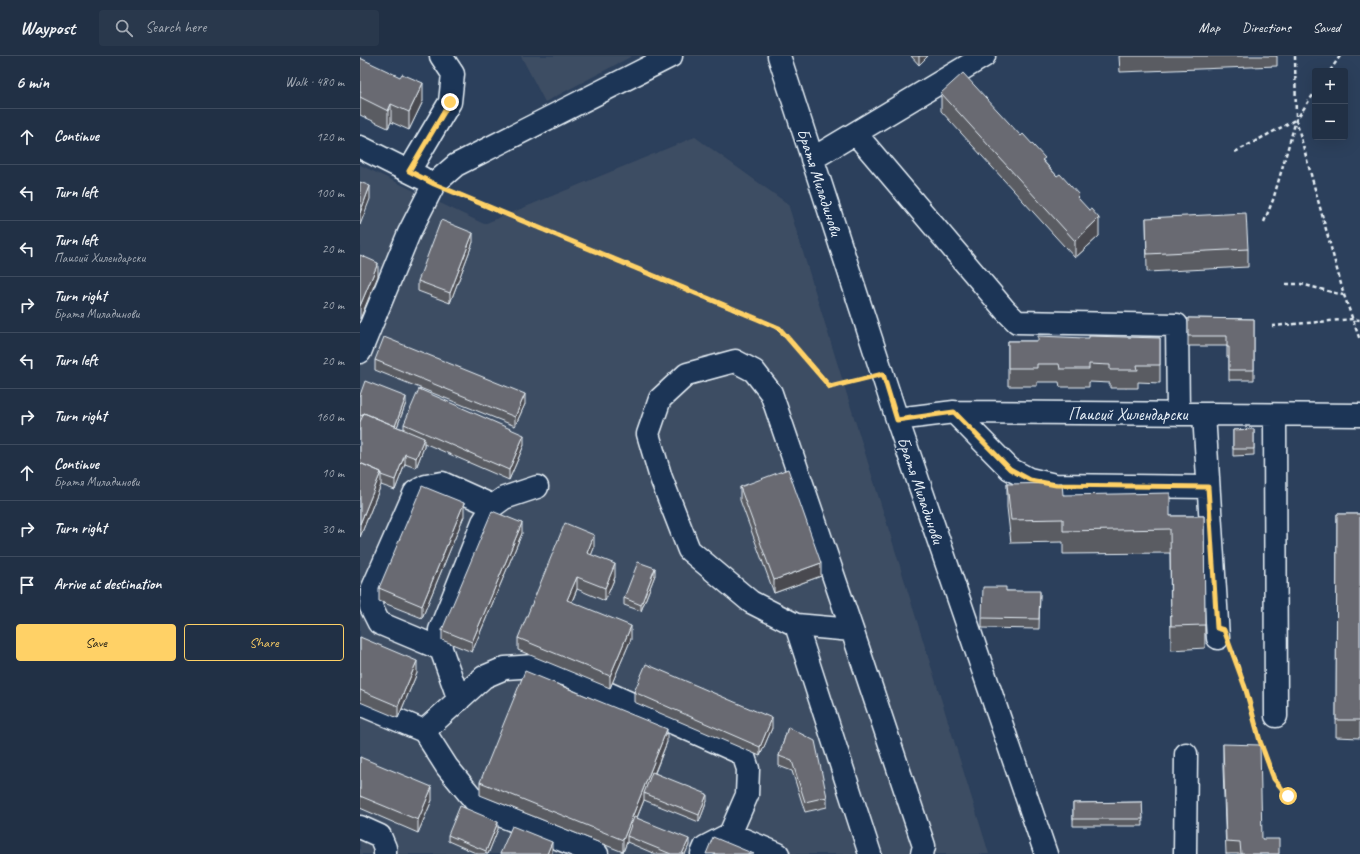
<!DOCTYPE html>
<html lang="en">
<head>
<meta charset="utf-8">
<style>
  body { margin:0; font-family:Caveat,sans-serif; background:#29384c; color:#f1f3f6 }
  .controls { position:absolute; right:12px; top:12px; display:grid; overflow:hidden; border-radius:4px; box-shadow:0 4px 16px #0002 }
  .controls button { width:36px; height:36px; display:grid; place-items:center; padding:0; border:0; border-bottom:1px solid #3e4b5e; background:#213045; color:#f1f3f6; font:20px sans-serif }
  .stop { position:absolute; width:12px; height:12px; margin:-9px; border:3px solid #ffd166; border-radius:50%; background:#fff }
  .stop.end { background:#ffd166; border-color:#fff; box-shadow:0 1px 4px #0008 }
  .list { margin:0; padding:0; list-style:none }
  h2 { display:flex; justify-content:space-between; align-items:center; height:52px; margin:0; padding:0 16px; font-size:17px }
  h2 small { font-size:13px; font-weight:400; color:#a2a9b3 }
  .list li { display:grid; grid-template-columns:26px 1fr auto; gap:12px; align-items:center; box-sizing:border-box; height:56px; padding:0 16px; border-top:1px solid #3e4b5e }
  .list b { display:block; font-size:15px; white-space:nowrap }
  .list p { margin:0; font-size:13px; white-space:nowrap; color:#a2a9b3 }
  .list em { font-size:13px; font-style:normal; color:#a2a9b3 }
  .actions { display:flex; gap:8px; padding:12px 16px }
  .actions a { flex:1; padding:9px 0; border:1px solid #ffd166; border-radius:4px; text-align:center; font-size:14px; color:#ffd166 }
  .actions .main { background:#ffd166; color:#111 }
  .icon { flex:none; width:22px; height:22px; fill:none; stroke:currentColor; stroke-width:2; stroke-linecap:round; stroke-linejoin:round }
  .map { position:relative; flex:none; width:1000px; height:798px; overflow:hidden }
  header { display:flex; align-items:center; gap:24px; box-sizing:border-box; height:56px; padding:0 20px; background:#213045; border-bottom:1px solid #3e4b5e }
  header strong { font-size:19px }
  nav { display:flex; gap:22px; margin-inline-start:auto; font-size:14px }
  .search { width:280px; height:36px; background:#29384c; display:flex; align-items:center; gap:10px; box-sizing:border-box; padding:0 14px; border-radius:4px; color:#a2a9b3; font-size:15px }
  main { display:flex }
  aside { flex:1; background:#213045 }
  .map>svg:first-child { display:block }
</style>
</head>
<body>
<header>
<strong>Waypost</strong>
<div class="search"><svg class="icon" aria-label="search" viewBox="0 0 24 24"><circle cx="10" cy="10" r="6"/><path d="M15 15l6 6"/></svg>Search here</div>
<nav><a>Map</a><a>Directions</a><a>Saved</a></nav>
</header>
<main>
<aside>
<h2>6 min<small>Walk · 480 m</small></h2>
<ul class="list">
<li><svg class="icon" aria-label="ahead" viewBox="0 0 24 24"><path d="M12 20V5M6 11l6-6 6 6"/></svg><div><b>Continue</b></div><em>120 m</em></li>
<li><svg class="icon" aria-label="left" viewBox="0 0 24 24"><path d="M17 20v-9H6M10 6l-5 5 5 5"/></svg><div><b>Turn left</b></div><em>100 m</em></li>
<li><svg class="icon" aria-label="left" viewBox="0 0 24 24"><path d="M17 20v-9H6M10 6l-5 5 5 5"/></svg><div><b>Turn left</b><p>Паисий Хилендарски</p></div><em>20 m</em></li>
<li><svg class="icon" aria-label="right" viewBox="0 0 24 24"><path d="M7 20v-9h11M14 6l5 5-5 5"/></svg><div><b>Turn right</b><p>Братя Миладинови</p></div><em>20 m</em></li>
<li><svg class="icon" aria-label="left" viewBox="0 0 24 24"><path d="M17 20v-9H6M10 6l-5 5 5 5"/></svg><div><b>Turn left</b></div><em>20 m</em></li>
<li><svg class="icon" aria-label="right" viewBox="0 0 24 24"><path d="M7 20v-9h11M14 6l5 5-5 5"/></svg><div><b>Turn right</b></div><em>160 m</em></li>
<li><svg class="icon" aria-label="ahead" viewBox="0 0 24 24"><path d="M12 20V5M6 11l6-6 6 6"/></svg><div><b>Continue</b><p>Братя Миладинови</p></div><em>10 m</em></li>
<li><svg class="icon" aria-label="right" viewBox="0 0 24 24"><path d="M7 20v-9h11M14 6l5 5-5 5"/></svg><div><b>Turn right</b></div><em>30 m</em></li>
<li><svg class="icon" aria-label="arrive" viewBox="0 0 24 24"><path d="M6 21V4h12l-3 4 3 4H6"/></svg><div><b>Arrive at destination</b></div></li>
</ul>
<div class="actions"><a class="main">Save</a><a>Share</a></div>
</aside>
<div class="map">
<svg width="1000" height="798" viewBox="0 0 1000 798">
  <rect width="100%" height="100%" fill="#2c405c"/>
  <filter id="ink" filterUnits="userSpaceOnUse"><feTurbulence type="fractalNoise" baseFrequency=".025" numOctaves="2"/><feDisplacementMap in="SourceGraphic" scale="8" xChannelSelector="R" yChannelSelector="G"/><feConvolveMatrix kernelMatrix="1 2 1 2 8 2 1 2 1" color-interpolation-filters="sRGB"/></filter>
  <g filter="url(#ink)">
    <path fill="#3e4d63" d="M161,0H272L185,46Z
      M335,81L428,148L629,798H0V109L124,168Z"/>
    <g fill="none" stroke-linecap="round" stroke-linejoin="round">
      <g stroke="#e8f1f8" stroke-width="25">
        <path id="minor" d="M419,0L537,363L686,798
          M496,78L645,254L657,266L817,269L818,358
          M0,91L62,122
          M452,103L624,0
          M49,115L90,46L93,18L81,0
          M0,296L49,177L74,128L96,109L311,0
          M594,356L650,413L669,423L695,429L848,431
          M844,358L858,582
          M915,359L916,660
          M537,363L594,356L1000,359
          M436,569L492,574L564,790L562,798
          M492,574L411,337L394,315L375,305L327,318L300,343L288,378L301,422L329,494L391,546L436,569L510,798
          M81,593L19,567L11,551L12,534L55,436L66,430L82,427L133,450
          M99,644L81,593L80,574L123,466L133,450L144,442L177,431
          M0,648L64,675L87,711L120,751L237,798
          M64,675L124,621L145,612L175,610L207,619L383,698L388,713L387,739L370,778L345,791L342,798
          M0,771L20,780L25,792V798
          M370,778L418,798
          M825,798L826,698"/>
      </g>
      <path stroke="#e8f1f8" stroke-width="2.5" stroke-dasharray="4 3" stroke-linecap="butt" d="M935,0L936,64L984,239L1000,284
        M970,15L980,0
        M875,96L935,64
        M95,137L419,272L470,331L503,323
        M904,166L913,144L936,64L955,36
        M926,228H941L983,239
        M912,270L993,263L1000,264
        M873,595L886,634L900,685L914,723L928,740L934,743"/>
      <use href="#minor" stroke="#1d3557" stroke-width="22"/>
    </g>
    <path fill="#5a5b62" stroke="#e8f1f8" d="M551,0H568L559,9Z
      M759,0H917V10L760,16Z
      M0,2L63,45L49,74L31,66L28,72L0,59Z
      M581,37L661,80L697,120L719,143L739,180L715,202L581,55Z
      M786,162L888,193V211L787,216Z
      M113,186L90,247L58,235V225Z
      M828,262L894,263V324H869V301H867V290H828Z
      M800,282V327L778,326V332H750V327L729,326V331H700L699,326H677V330H648V285H678Z
      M15,304L165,348L155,370L15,314Z
      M0,339L46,347L37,371L44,373V368L164,389L149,424L64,387V391L56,412L45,408L35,434L21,429L0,481Z
      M894,373V399L873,400V374Z
      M647,428L810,460H844L845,592L811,594L810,497L703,498V486L651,487L647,451Z
      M380,431L461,520L414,537L380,444Z
      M977,458H1000V682L976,681Z
      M104,460L62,562L19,545V532Z
      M162,477L112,596L82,584V574Z
      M234,492L231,499L255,521L245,545L217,533L212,546L271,583L250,632L158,594V582Z
      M295,519L281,555L264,549V542Z
      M646,535L680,536L679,573L622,572V562Z
      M0,581L57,617L38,662L0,646Z
      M274,636L412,672L400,700L274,646Z
      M428,671L467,741V751L445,756L432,715L419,710V700Z
      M307,686L295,717L347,745L339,766L284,744L277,762L329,789L325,798H295L267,786L263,796L120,739V726Z
      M863,688L902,783L919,798H866L863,711Z
      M0,701L72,744L58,777L0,752Z
      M782,746L783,770H713V747Z
      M138,773L128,798H118L88,785V779Z"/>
    <path fill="#4a4a50" stroke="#e8f1f8" d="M559,0H568L559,9Z
      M63,27V45L49,74V56Z
      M31,48V66L28,72V55Z
      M10,130V143L0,169V157Z
      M739,162V180L715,202V185Z
      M113,177V186L90,247V237Z
      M18,207V220L0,263V250Z
      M165,338V348L155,370V361Z
      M46,341V347L34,379V373Z
      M164,379V389L149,424V414Z
      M64,382V391L56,412V402Z
      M45,398V408L35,434V424Z
      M21,416V429L0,481V468Z
      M104,447V460L62,562V550Z
      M162,467V477L112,596V586Z
      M234,479V492L227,510V497Z
      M461,507V520L414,537V524Z
      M255,508V521L245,545V532Z
      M295,512V519L281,555V549Z
      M217,521V533L207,557V544Z
      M271,570V583L250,632V620Z
      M57,605V617L38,662V650Z
      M412,662V672L400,700V691Z
      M307,673V686L286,738L284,737V744L269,781L267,780V786L263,796V784Z
      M72,731V744L58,777V764Z
      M347,738V745L339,766V759Z
      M138,766V773L128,798H126V795Z
      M329,783V789L325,798H322Z
      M192,786V798H187Z"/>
    <path fill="#696a72" stroke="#e8f1f8" d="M0,2L40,21L42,18L63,27L49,56L31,48L28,55L0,41V37L1,35H0Z
      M603,17L661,80L663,78L685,102L682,104L697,120L700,118L719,139L717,141L729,154L731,153L739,162L715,185L581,37Z
      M0,126L10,130L0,157Z
      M886,157L888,193L787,198L786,162Z
      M81,164L113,177L90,237L58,225Z
      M0,199L18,207L0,250Z
      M828,262L894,263V314H869V291H867V280H828Z
      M678,280L725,282H729V280L800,282V309H777L778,314H750V309L729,308V313H700L699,308H677V312H648V285H678Z
      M24,281L165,338L155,361L15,304Z
      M5,325L46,341L35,370L4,357L2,360L0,359V339Z
      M59,333L164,379L149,414L44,368Z
      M4,357L64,382L56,402L45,398L35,424L21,419V416L0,407V366Z
      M894,373V393H873V374Z
      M0,407L21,416L0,468Z
      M428,413L461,507L414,524L380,431Z
      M702,427L703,439L810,437V460H844L845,569L811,570L810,473L703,475V463L651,464L647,428Z
      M62,430L104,447L62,550L19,532Z
      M132,455L162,467L112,586L82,574Z
      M977,458H1000V664H976Z
      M205,467L234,479L227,497L255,508L245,532L217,521L207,544L271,570L250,620L158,582Z
      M278,506L295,512L281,549L264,542Z
      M623,531H646V535H680L679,563L622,562Z
      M0,581L57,605L38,650L0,634Z
      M286,608L412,662L400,691L274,636Z
      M165,615L307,673L263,784L120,726Z
      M428,671L455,685L467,741L445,746L432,705L419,700Z
      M863,688L900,689L902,783H919V798H881L880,786L866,785Z
      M0,701L72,731L58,764L0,740Z
      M292,716L347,738L339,759L284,737Z
      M782,746L783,763H713V747Z
      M100,750L138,766L126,795L88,779Z
      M274,761L329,783L322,798H311L267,780Z
      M152,770L192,786L187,798H140Z
      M353,781L394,798H346Z"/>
  </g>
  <g fill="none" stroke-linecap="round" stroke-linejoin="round" filter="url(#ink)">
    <path stroke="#ffd166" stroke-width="5" d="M90,46L49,115L74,128L419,272L470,331L523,318L537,364L594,356L650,413L670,424L696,429L848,431L857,572L864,574L886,634L900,685L914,723L928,740"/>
  </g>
  <g text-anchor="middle" stroke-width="3" stroke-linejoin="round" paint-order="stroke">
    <g font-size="17" fill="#e8f1f8" stroke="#1d3557">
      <text transform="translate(460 126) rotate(72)" y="6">Братя Миладинови</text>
      <text x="768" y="364">Паисий Хилендарски</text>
      <text transform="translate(561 434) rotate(71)" y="6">Братя Миладинови</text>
    </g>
  </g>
</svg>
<div class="controls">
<button>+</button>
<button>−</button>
</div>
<div class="stop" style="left:928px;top:740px"></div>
<div class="stop end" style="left:90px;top:46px"></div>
</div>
</main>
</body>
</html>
